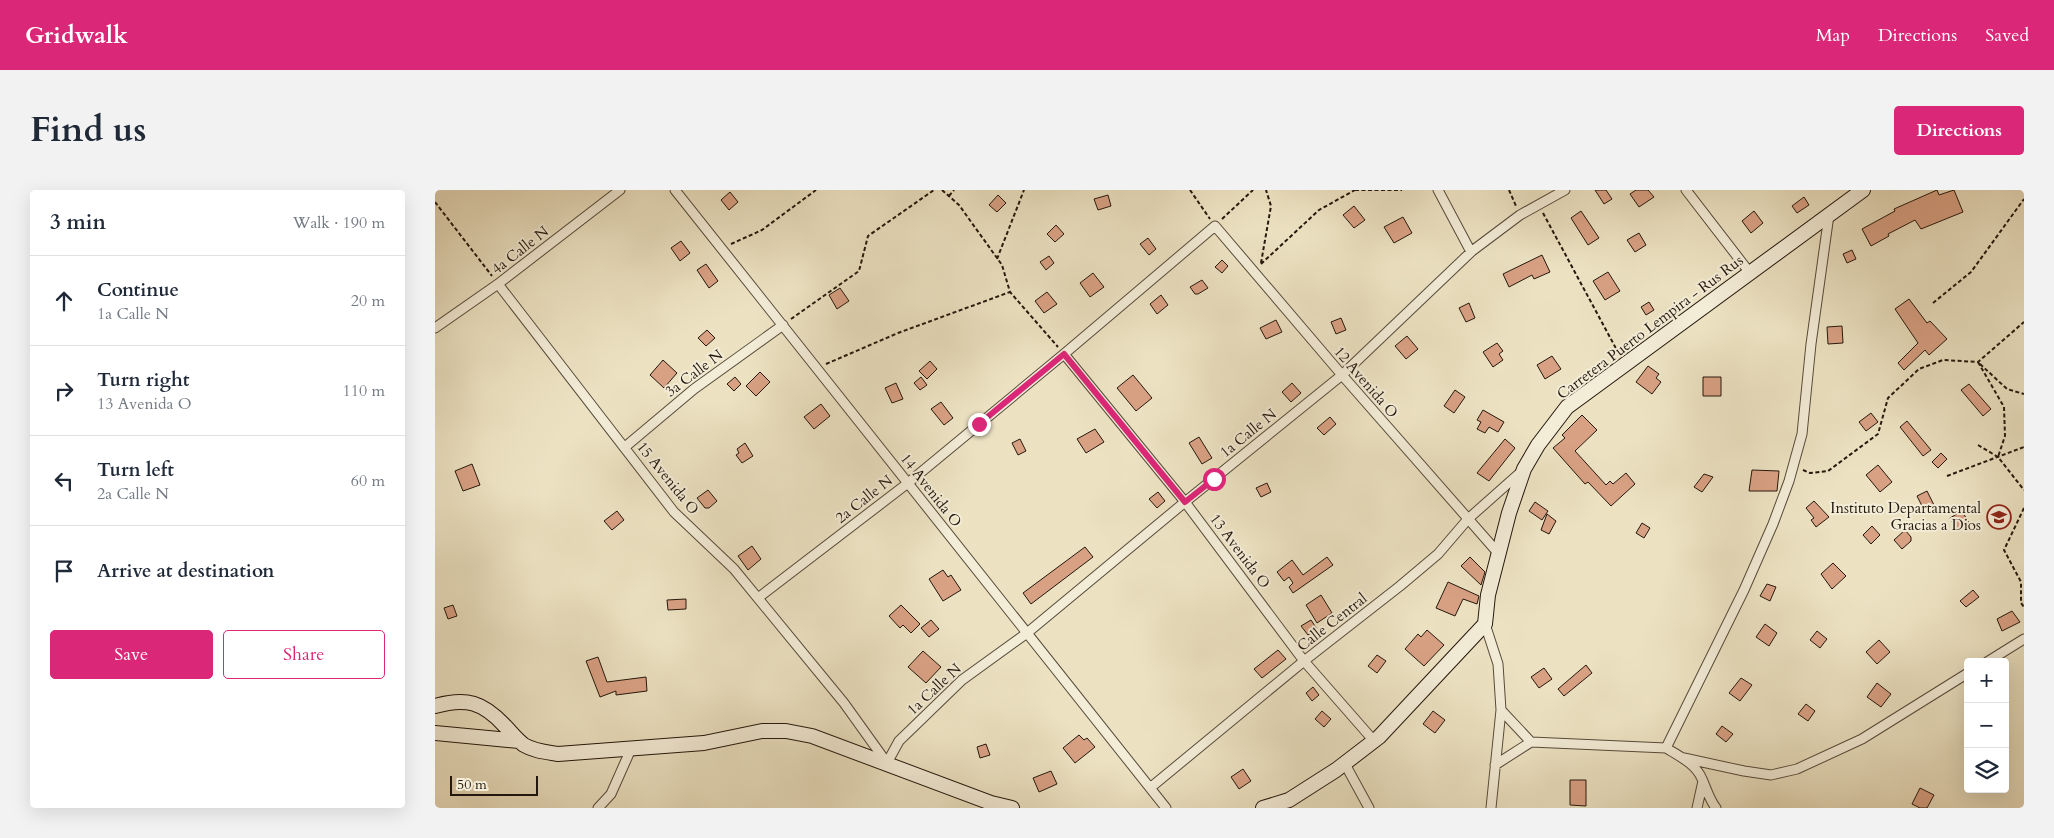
<!DOCTYPE html>
<html lang="en">
<head>
<meta charset="utf-8">
<style>
  body { margin:0; font-family:Cardo,serif; background:#f2f2f3; color:#1f2937 }
  .controls { position:absolute; right:15px; bottom:15px; display:grid; overflow:hidden; border-radius:5px; box-shadow:0 5px 20px #0002 }
  .controls button { width:45px; height:45px; display:grid; place-items:center; padding:0; border:0; border-bottom:1px solid #e0e1e3; background:#fff; color:#1f2937; font:25px sans-serif }
  .scale { position:absolute; left:15px; bottom:12px; width:88px; box-sizing:border-box; padding-left:5px; border:2px solid #24170c; border-top:0; font-size:14px; line-height:18px; white-space:nowrap; color:#24170c; -webkit-text-stroke:4px #f3ecd7; paint-order:stroke }
  .stop { position:absolute; width:15px; height:15px; margin:-11px; border:4px solid #db2777; border-radius:50%; background:#fff }
  .stop.end { background:#db2777; border-color:#fff; box-shadow:0 1px 5px #0008 }
  .list { margin:0; padding:0; list-style:none }
  h2 { display:flex; justify-content:space-between; align-items:center; height:65px; margin:0; padding:0 20px; font-size:21px }
  h2 small { font-size:16px; font-weight:400; color:#747a83 }
  .list li { display:grid; grid-template-columns:32px 1fr auto; gap:15px; align-items:center; box-sizing:border-box; height:90px; padding:0 20px; border-top:1px solid #e0e1e3 }
  .list b { display:block; font-size:19px; white-space:nowrap }
  .list p { margin:0; font-size:16px; white-space:nowrap; color:#747a83 }
  .list em { font-size:16px; font-style:normal; color:#747a83 }
  .actions { display:flex; gap:10px; padding:15px 20px }
  .actions a { flex:1; padding:11px 0; border:1px solid #db2777; border-radius:5px; text-align:center; font-size:18px; color:#db2777 }
  .actions .main { background:#db2777; color:#fff }
  .icon { flex:none; width:28px; height:28px; fill:none; stroke:currentColor; stroke-width:2; stroke-linecap:round; stroke-linejoin:round }
  .map { position:relative; flex:none; width:1589px; height:618px; overflow:hidden; border-radius:5px }
  header { display:flex; align-items:center; gap:30px; box-sizing:border-box; height:70px; padding:0 25px; background:#db2777; color:#fff }
  header strong { font-size:24px }
  nav { display:flex; gap:28px; margin-inline-start:auto; font-size:18px }
  .intro { display:flex; align-items:center; justify-content:space-between; box-sizing:border-box; height:120px; padding:0 30px }
  h1 { margin:0; font-size:35px }
  .button { padding:12px 22px; border-radius:5px; background:#db2777; color:#fff; font-size:18px; font-weight:700 }
  main { display:flex; gap:30px; padding:0 30px }
  aside { flex:1; background:#fff; border-radius:5px; box-shadow:0 5px 20px #0002 }
  .map>svg:first-child { display:block }
</style>
</head>
<body>
<header>
<strong>Gridwalk</strong>
<nav><a>Map</a><a>Directions</a><a>Saved</a></nav>
</header>
<div class="intro"><h1>Find us</h1><a class="button">Directions</a></div>
<main>
<aside>
<h2>3 min<small>Walk · 190 m</small></h2>
<ul class="list">
<li><svg class="icon" aria-label="ahead" viewBox="0 0 24 24"><path d="M12 20V5M6 11l6-6 6 6"/></svg><div><b>Continue</b><p>1a Calle N</p></div><em>20 m</em></li>
<li><svg class="icon" aria-label="right" viewBox="0 0 24 24"><path d="M7 20v-9h11M14 6l5 5-5 5"/></svg><div><b>Turn right</b><p>13 Avenida O</p></div><em>110 m</em></li>
<li><svg class="icon" aria-label="left" viewBox="0 0 24 24"><path d="M17 20v-9H6M10 6l-5 5 5 5"/></svg><div><b>Turn left</b><p>2a Calle N</p></div><em>60 m</em></li>
<li><svg class="icon" aria-label="arrive" viewBox="0 0 24 24"><path d="M6 21V4h12l-3 4 3 4H6"/></svg><div><b>Arrive at destination</b></div></li>
</ul>
<div class="actions"><a class="main">Save</a><a>Share</a></div>
</aside>
<div class="map">
<svg width="1589" height="618" viewBox="0 0 1589 618">
  <rect width="100%" height="100%" fill="#ece2c2"/>
  <filter id="stains"><feTurbulence type="fractalNoise" baseFrequency=".004" numOctaves="4"/><feColorMatrix values="0 0 0 0 .2 0 0 0 0 .09 0 0 0 0 .02 0 0 0 .5 -.17"/></filter>
  <radialGradient id="worn" r=".72"><stop offset=".6" stop-color="#630" stop-opacity="0"/><stop offset="1" stop-color="#630" stop-opacity=".3"/></radialGradient>
  <path fill="#d9a184" stroke="#24170c" d="M1160,0H1171L1177,9L1169,14Z
    M1201,0H1213L1219,7L1204,17L1195,4Z
    M1502,0L1504,5L1519,0L1528,22L1486,39L1480,30L1453,44L1454,46L1436,56L1427,39L1460,21L1459,19Z
    M295,2L303,12L294,20L286,10Z
    M563,5L571,13L562,22L554,15Z
    M673,5L676,16L663,20L659,9Z
    M1369,7L1374,15L1362,23L1357,16Z
    M919,16L930,30L919,38L908,25Z
    M1146,21L1164,48L1153,55L1136,28Z
    M1319,21L1328,33L1316,43L1307,31Z
    M968,27L977,43L959,53L949,37Z
    M621,35L629,44L620,52L612,44Z
    M1204,43L1211,55L1200,62L1192,50Z
    M713,48L721,59L714,65L705,54Z
    M246,51L255,63L245,71L236,58Z
    M1417,60L1421,69L1412,73L1408,64Z
    M1107,65L1115,82L1099,89L1097,85L1074,97L1068,84Z
    M614,66L619,73L611,80L605,72Z
    M787,70L793,76L787,83L780,77Z
    M271,74L283,91L274,98L262,80Z
    M1173,82L1185,101L1170,110L1158,91Z
    M658,83L669,97L655,107L645,93Z
    M767,90L773,98L763,104H760L755,97Z
    M405,98L414,111L402,119L394,105Z
    M612,102L622,114L609,123L600,111Z
    M726,105L733,115L722,124L715,114Z
    M1474,109L1492,133L1495,131L1512,149L1494,165L1490,160L1469,180L1463,173L1483,153L1460,119Z
    M1214,112L1219,120L1211,125L1206,117Z
    M1034,113L1040,128L1031,132L1024,118Z
    M906,128L911,140L901,144L896,132Z
    M841,130L847,142L831,149L825,138Z
    M1407,136L1408,153L1393,154L1392,137Z
    M272,140L280,148L271,156L263,148Z
    M972,146L983,159L971,169L960,156Z
    M1062,153L1068,161L1064,164L1068,170L1058,177L1048,162Z
    M1117,166L1126,179L1110,189L1102,175Z
    M228,170L242,183L229,198L215,185Z
    M495,171L502,179L492,189L484,181Z
    M1213,176L1224,184L1221,188L1226,192L1217,204L1201,192Z
    M325,182L335,192L321,206L311,196Z
    M698,185L717,208L701,221L682,198Z
    M300,187L306,194L299,201L292,194Z
    M486,187L492,195L485,200L479,193Z
    M1268,187H1286V206H1268Z
    M461,193L468,209L457,213L450,198Z
    M857,193L866,203L856,212L847,202Z
    M1534,194L1556,219L1548,226L1526,200Z
    M1020,200L1030,207L1019,223L1009,216Z
    M506,212L518,228L509,235L496,219Z
    M386,214L395,226L379,239L369,227Z
    M1048,220L1069,232L1063,242L1054,237L1050,243L1042,239L1046,232L1042,230Z
    M1436,223L1443,232L1431,241L1424,232Z
    M1147,225L1162,240L1140,261L1171,295L1175,291L1178,294L1191,283L1200,294L1176,316L1153,292L1150,294L1118,258L1130,248L1127,245Z
    M895,227L901,234L889,245L882,238Z
    M1472,231L1496,260L1488,266L1465,237Z
    M660,239L669,252L651,263L642,249Z
    M764,247L777,268L767,274L754,253Z
    M585,249L591,261L583,265L577,253Z
    M1070,249L1080,258L1054,291L1042,283Z
    M310,253L318,266L307,273L301,265L304,263L302,259Z
    M1506,263L1512,269L1503,278L1497,272Z
    M37,274L45,295L28,301L20,281Z
    M1443,275L1457,292L1445,302L1431,285Z
    M1317,280L1344,281L1342,301H1314Z
    M1269,284L1278,287L1267,302L1259,297Z
    M832,293L836,302L826,307L821,298Z
    M273,300L282,311L274,318H270L262,308Z
    M1492,301L1499,315L1489,320L1482,306Z
    M723,302L730,311L722,318L714,309Z
    M1379,311L1394,327L1381,337L1376,330L1379,328L1371,318Z
    M1100,312L1113,321L1107,330L1094,321Z
    M182,321L189,330L177,340L169,331Z
    M1527,321L1534,333L1522,340L1515,328Z
    M1112,324L1121,331L1114,344L1106,340Z
    M1207,333L1215,338L1209,348L1201,343Z
    M1437,336L1445,345L1436,354L1428,345Z
    M1470,340L1476,347V351L1467,359L1459,350Z
    M317,356L326,369L313,380L303,366Z
    M650,357L658,367L596,414L588,403Z
    M892,367L898,375L858,403L854,397L858,393L854,387L849,391L842,382L857,370L868,385Z
    M1035,367L1050,382L1046,395L1026,376Z
    M1398,373L1411,386L1397,399L1386,384Z
    M508,380L513,387L516,385L526,400L508,411L494,389Z
    M1013,392L1044,406L1042,414L1028,409L1020,426L1001,418Z
    M1332,394L1341,397L1335,411L1325,406Z
    M1538,400L1544,407L1531,417L1525,411Z
    M886,405L897,423L882,433L871,415Z
    M251,409V419L233,420L232,410Z
    M18,415L22,426L13,429L9,418Z
    M466,415L485,434L476,443L468,435L465,438L454,426Z
    M1577,421L1585,432L1567,441L1562,429Z
    M496,430L504,439L494,447L486,438Z
    M876,430L882,439L873,445L866,436Z
    M1330,434L1342,443L1334,456L1321,447Z
    M992,440L1009,455L989,476L970,459L983,444L986,447Z
    M1382,441L1392,449L1385,458L1375,450Z
    M1444,450L1455,462L1442,474L1431,462Z
    M843,460L851,469L827,488L819,479Z
    M488,461L506,477L491,493L473,477Z
    M942,465L951,471L942,483L933,476Z
    M163,467L172,492L211,487L212,501L181,505V501L165,507L151,471Z
    M1151,475L1157,483L1129,506L1123,499Z
    M1109,478L1117,489L1104,498L1096,487Z
    M1306,488L1317,495L1305,511L1294,503Z
    M1442,493L1456,504L1446,517L1432,507Z
    M878,497L884,505L877,511L871,503Z
    M1371,514L1380,521L1373,531L1363,524Z
    M887,521L896,529L889,537L880,529Z
    M998,521L1010,530L1000,543L988,534Z
    M1287,536L1298,544L1291,552L1281,544Z
    M644,545L649,550L652,548L660,557L640,573L628,558Z
    M551,554L555,565L545,568L542,557Z
    M808,579L816,591L804,599L796,587Z
    M616,581L622,594L604,602L598,588Z
    M1135,590H1151V616L1135,615Z
    M1485,598L1499,605L1492,618H1485L1477,614Z"/>
  <g fill="none" stroke-linecap="round" stroke-linejoin="round">
    <g stroke="#564a3a" stroke-width="11">
      <path id="street" d="M240,0L731,618
        M1003,0L1036,62
        M1251,0L1315,83
        M63,94L239,322L299,379L409,513L452,573L464,551L527,490L592,443L750,312L907,185L1037,61L1085,25L1130,0
        M0,138L63,94L185,0
        M629,164L750,312L869,471L939,551
        M190,257L259,199L348,135
        M323,408L473,293L629,164L780,36L907,185L1064,364
        M1050,434L1063,474L1066,520L1056,618
        M1552,472L1589,449
        M1066,520L1096,552L1231,558
        M1249,568L1309,581L1336,585L1362,579L1427,549L1533,483
        M910,574L934,618
        M1060,575L1096,552
        M715,598L869,471L965,396L1003,364L1033,329L1087,281
        M163,618L176,604L196,559
        M1262,618L1268,591
        M1281,618C1274,609 1272,600 1267,589C1261,574 1244,566 1231,558L1309,400L1338,334L1354,291L1367,244L1376,154L1394,25"/>
    </g>
    <g stroke="#24170c" stroke-width="16">
      <path id="secondary" d="M0,516C31,507 48,512 70,536C76,542 82,550 89,555C99,561 111,562 123,564L269,553L327,541H351L377,546L556,613L577,618
        M0,543L84,551
        M828,618L854,610L901,580L944,547L1050,434L1053,405L1074,323L1089,279L1103,255L1132,217L1428,0"/>
    </g>
    <path stroke="#24170c" stroke-width="2" stroke-dasharray="4 2.5" stroke-linecap="butt" d="M507,0L524,15L567,75L575,102L623,157
      M755,0L775,29
      M920,0H967
      M1074,0L1081,16
      M514,6L519,0
      M0,12L57,86
      M1108,23L1184,164
      M787,29L818,0
      M296,54L327,40L381,0
      M562,69L589,0
      M826,73L836,16L831,0
      M826,74L884,20L920,0
      M1498,113L1536,82L1589,9
      M356,129L424,81L433,46L499,0
      M1543,172L1569,217L1570,246L1563,267
      M391,174L463,143L575,102
      M1545,174L1572,199L1589,204
      M1543,255L1563,267L1589,300
      M1368,280L1375,283L1393,281L1443,244L1453,208L1484,179L1508,170L1543,172L1589,132
      M1512,286L1589,257
      M1589,318L1569,360L1586,392V413L1589,417"/>
    <use href="#street" stroke="#f3ecd7" stroke-width="9"/>
    <use href="#secondary" stroke="#f3ecd7" stroke-width="14"/>
  </g>
  <g fill="none" stroke-linecap="round" stroke-linejoin="round">
    <path stroke="#db2777" stroke-width="6" d="M544,234L629,164L750,312L779,289"/>
  </g>
  <defs>
    <g id="school-ring" transform="scale(1.25)"><circle r="9.5" fill="#f3ecd7" stroke="#8f2418" stroke-width="1.5"/><path d="M0-5L7-2L0 1L-7-2ZM-4 1L0 2.5L4 1V4Q0 6-4 4Z" fill="#8f2418"/></g>
  </defs>
  <g fill-rule="evenodd">
    <use href="#school-ring" x="1564" y="327"/>
  </g>
  <g text-anchor="middle" stroke-width="4" stroke-linejoin="round" paint-order="stroke">
    <g font-size="15" fill="#24170c" stroke="#f3ecd7">
      <text transform="translate(85 60) rotate(-38)" y="5">4a Calle N</text>
      <text transform="translate(1215 137) rotate(-37)" y="5">Carretera Puerto Lempira - Rus Rus</text>
      <text transform="translate(259 183) rotate(-37)" y="5">3a Calle N</text>
      <text transform="translate(931 192) rotate(49)" y="5">12 Avenida O</text>
      <text transform="translate(813 243) rotate(-39)" y="5">1a Calle N</text>
      <text transform="translate(233 288) rotate(51)" y="5">15 Avenida O</text>
      <text transform="translate(496 300) rotate(52)" y="5">14 Avenida O</text>
      <text transform="translate(429 309) rotate(-38)" y="5">2a Calle N</text>
      <text transform="translate(805 361) rotate(53)" y="5">13 Avenida O</text>
      <text transform="translate(897 432) rotate(-38)" y="5">Calle Central</text>
      <text transform="translate(499 499) rotate(-43)" y="5">1a Calle N</text>
    </g>
    <g font-size="15" fill="#24170c" stroke="#f3ecd7" text-anchor="end">
      <text x="1546" y="323">Instituto Departamental<tspan x="1546" dy="17">Gracias a Dios</tspan></text>
    </g>
  </g>
  <rect width="100%" height="100%" filter="url(#stains)"/>
  <rect width="100%" height="100%" fill="url(#worn)"/>
</svg>
<div class="controls">
<button>+</button>
<button>−</button>
<button><svg class="icon" aria-label="layers" viewBox="0 0 24 24"><path d="M12 4l9 5-9 5-9-5zM3 14l9 5 9-5"/></svg></button>
</div>
<div class="scale">50 m</div>
<div class="stop" style="left:779px;top:289px"></div>
<div class="stop end" style="left:544px;top:234px"></div>
</div>
</main>
</body>
</html>
